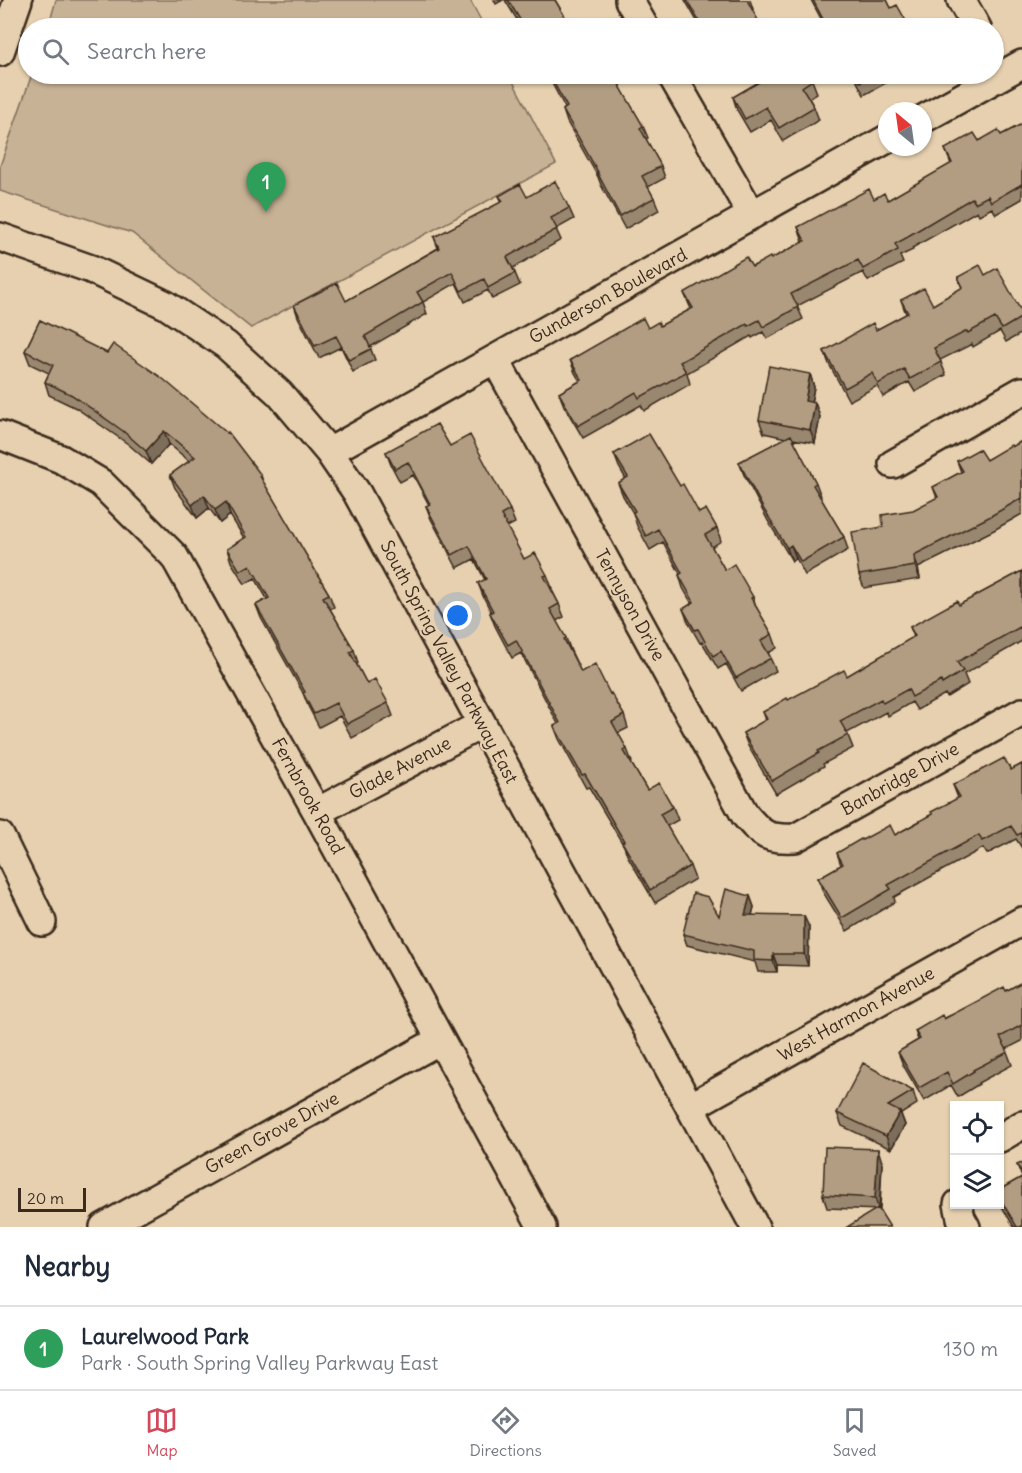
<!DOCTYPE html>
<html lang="en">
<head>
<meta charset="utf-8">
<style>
  body { margin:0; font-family:Delius,sans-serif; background:#f2f2f3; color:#1f2937 }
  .controls { position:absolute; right:18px; bottom:18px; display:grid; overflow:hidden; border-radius:0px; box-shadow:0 2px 4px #0004 }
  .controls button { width:54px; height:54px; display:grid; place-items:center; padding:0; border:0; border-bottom:2px solid #e0e1e3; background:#fff; color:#1f2937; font:30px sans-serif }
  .compass { position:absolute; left:878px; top:102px; width:54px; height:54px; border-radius:50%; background:#fff; box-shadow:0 2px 4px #0004; rotate:331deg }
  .scale { position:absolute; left:18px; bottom:15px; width:68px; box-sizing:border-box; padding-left:6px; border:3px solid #3b2a1e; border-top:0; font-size:16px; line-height:21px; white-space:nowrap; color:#3b2a1e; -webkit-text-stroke:4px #e6d0af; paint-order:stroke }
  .you { position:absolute; left:458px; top:616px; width:21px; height:21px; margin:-15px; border:4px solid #fff; border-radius:50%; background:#1a73e8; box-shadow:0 0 0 9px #1a73e833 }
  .badge { display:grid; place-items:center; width:39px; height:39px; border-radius:50%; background:#d1495b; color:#fff; font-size:20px; font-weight:700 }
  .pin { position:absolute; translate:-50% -50px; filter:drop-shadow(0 2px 3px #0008) }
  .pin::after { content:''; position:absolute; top:32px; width:21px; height:18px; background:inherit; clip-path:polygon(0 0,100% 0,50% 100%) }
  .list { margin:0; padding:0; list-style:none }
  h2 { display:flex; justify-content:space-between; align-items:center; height:78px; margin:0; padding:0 24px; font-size:26px }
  h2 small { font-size:20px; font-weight:400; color:#747a83 }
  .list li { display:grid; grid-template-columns:39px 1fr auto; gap:18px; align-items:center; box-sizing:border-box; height:84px; padding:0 24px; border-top:2px solid #e0e1e3 }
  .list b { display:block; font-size:22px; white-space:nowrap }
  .list p { margin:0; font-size:20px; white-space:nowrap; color:#747a83 }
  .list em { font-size:20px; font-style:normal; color:#747a83 }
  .icon { flex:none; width:33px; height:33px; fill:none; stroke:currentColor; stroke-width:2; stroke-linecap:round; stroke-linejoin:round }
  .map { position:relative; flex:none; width:1022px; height:1227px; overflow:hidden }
  .search { position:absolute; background:#fff; box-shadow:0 2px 4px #0004; left:18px; right:18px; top:18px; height:66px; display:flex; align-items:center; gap:15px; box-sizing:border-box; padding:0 21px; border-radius:33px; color:#747a83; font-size:22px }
  .sheet { height:162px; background:#fff }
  nav { display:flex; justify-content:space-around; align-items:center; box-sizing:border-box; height:84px; border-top:2px solid #e0e1e3; background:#fff; font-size:16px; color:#747a83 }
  nav a { display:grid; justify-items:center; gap:3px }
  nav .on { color:#d1495b }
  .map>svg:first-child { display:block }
</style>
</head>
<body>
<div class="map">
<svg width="1022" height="1227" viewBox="0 0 1022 1227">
  <rect width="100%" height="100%" fill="#e6d0af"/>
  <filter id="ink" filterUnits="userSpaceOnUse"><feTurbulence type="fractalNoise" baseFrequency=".0167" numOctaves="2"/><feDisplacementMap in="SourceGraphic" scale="12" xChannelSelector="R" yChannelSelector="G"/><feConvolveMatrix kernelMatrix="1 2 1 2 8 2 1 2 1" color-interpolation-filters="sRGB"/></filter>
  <g filter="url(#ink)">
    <path fill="#c7b295" stroke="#816e5a" stroke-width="1.5" d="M56,0H470L485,28H48Z
      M32,74H509L556,164L251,328L132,233L0,191V166Z"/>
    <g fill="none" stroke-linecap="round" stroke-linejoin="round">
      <g stroke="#3b2a1e" stroke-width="32">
        <path id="minor" d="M629,0L645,28
          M961,0L977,28
          M0,52L18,0
          M671,74L752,215
          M923,119L1022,64
          M0,237L91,269L166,305L226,345L280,394L329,452L357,493L755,1227
          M495,359L745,815C763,836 767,839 795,838L1022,712
          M0,435L61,459L101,483L174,556L317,812L542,1227
          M329,452L887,139
          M893,464L1022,391
          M317,812L482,724
          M0,836L42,922
          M690,1107L1022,921
          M1000,1138L1022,1125
          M958,1204L961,1218L966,1227
          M104,1227L440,1040"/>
      </g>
      <use href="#minor" stroke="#e6d0af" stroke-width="27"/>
    </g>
    <path fill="#998770" stroke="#3b2a1e" stroke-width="1.5" d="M494,0H503L496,4Z
      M505,0H555L567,20L570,28H522Z
      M685,0H750L753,9H752L762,28H701Z
      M811,0H887L891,8L910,28H826Z
      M547,74H617L621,84L619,85L643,126L648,138L646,139L661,166L665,178L648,187L654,198L659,210L625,229L601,185L598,177L567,122L563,110L565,108Z
      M754,74H808L812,80L817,93L809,98L814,107L819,120L783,141L771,120L750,132L737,110L733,97L759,82Z
      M853,74H902L864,95Z
      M1022,124V199L996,214L992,208L979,215L977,211L912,248L913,250L900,256L903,263L868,281L863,272L797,306L803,319L767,339L763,332L752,338L751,336L687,373L690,384L644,411L641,405L583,438L564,406L559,393L580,381L575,373L570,360L648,328L660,326L691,309L684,293L771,259L803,242L798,227L874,199L888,200L951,164L945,149L1001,135Z
      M499,196L527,197L569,208L574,219L556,229L561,240L513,268L520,285L492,299L488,290L465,302L456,283L423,302L427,314L370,347L375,360L353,372L341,347L319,358L298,317L294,305L346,301L438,248L434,237L502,202Z
      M985,275L1022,313V333L1006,342L1000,331L973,347L972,344L940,360L946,375L915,392L909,382L883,397L877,386L849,401L829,364L824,351L876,330L906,314L901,300L933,305L962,288L958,277Z
      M40,320L261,475L263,482L329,594L334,607L330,609L354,650L358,663L357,665L367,684L388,703L393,716L352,738L340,716L319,727L308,706L303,693L261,618L256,605L267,599L255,578L245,584L231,562L227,549L244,538L230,515L220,523L209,508L197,518L175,488L170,475L189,461L169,444L151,464L128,444L76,408L49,395L45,382L49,373L30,364L25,351Z
      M810,374L814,387L811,403H815L820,417L815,443L793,439L816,483L821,496L820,497L844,537L848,550L805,575L796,558L792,561L768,521L744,475L739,462L786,438L764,433L759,420Z
      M1022,441V514L994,530L918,568L920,579L864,588L859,575L883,527L937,498L933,487L961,472L957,461L986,460Z
      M450,446L510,510L515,523L507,527L524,559L547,575L552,588H551L559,604L564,617L556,621L566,638L571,651L581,672L610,694L624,715L628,728L618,733L627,749L632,762L631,763L647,790L673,807L678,820L667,826L690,866L695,879L655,903L627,855L624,846L589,787L586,788L559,739L554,726L558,724L521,653L512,658L495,626L490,613L491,612L483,596L478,583L485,580L474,559L457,568L431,519L426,506L429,505L413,475L400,482L391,465L386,452Z
      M614,454L680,486L699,513L717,528L721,541L712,547L725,570L753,597L757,609L772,634L777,648L768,653L776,671L741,691L726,664L718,669L702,642L700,643L688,622L683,609L692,604L683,588L679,575L680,574L663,542L650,550L637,526L633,513L623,496L618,483L626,479L619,467Z
      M1022,571V641L964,674L968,684L947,697L945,694L917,710L912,702L888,716L886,712L847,733L853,748L823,764L824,766L776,794L748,746L743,733L766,720L763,712L847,676L914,637L910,627L959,605Z
      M1022,764V848L1016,839L987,854L983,848L894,897L895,902L847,931L823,892L818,878L841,865L837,853L862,840L895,835L932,814L958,798L953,785L1011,770Z
      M750,896L754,907L752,915L809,927L808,966L777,965V972H758L755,962L687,945L683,934L719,916Z
      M1022,982V1041L1006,1049L1012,1065L978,1083L979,1084L958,1097L951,1085L924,1101L903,1065L898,1052L918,1040L915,1031L1006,991Z
      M913,1091L917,1104L901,1114L905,1125L891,1149L842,1126L837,1113Z
      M882,1162L880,1210L827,1208L823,1195Z
      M1022,1163V1227H1014L1001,1205L999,1200V1190L1022,1177L1017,1165Z"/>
    <path fill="#7d6e5b" stroke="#3b2a1e" stroke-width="1.5" d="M810,374L814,387L809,414L805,401Z
      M815,403L820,417L815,443L810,430Z
      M164,431L169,444L151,464L146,451Z
      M204,495L209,508L197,518L192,505Z
      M226,502L230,515L220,523L215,510Z
      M791,545L796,558L792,561L787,548Z
      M914,555L918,568L920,579L915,566Z
      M750,896L754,907L749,926L745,915Z
      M804,916L809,927L808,966L804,954Z
      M773,954L777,965V972L773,961Z
      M900,1112L905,1125L891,1149L886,1136Z
      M878,1149L882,1162L879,1211L875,1198Z"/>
    <path fill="#b29d82" stroke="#3b2a1e" stroke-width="1.5" d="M508,0H555L567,20L565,22L568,28H525Z
      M687,0H747L762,28H703Z
      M813,0H887L891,8L897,5L910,28H840L835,20L826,25Z
      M549,74H613L643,126L640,128L661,166L642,176L654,198L620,216L597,172H598L563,110L567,107Z
      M757,74H808L812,80L802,87L814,107L779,128L766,107L745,119L733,97L761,81Z
      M855,74H874L860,82Z
      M1022,124V184L991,202L988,196L975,203L972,198L908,236V237L895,244L898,250L863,269L858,260L791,294L798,307L763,327L759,320L748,326L747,324L680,362L686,372L639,398L636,392L578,426L559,393L582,380L570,360L643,318L648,328L658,322L660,326L693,308L684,293L746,257L752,267L770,257L771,259L805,241L798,227L869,189L874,199L884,193L888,200L952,163L945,149L974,133L979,141L998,130L1001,135Z
      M555,181L569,208L551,218L557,229L507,257L515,273L488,288L484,279L461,291L452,272L417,292L423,302L365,336L371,349L349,360L336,336L315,346L294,305L337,283L346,301L439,248L434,237L503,201L499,196L520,184L527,197Z
      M980,265L985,275L997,268L1022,313V317L1002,329L995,318L968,333L967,331L934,348L941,362L910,379L904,369L878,384L872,373L845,388L824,351L873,323L876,330L908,313L901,300L924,288L933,305L963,287L958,277Z
      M40,320L107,353L113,344L162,378L227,433L228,432L261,475L260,476L329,594L323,597L354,650L350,652L367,684L375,679L388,703L347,724L336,703L314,714L303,693L305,692L256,605L269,598L250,565L240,571L227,549L246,537L226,502L215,510L204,495L192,505L170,475L195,457L164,431L146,451L123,431L72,395L45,382L53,365L25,351Z
      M769,366L810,374L805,401L815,403L810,430L759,420Z
      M437,424L450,446L470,435L510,510L501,515L524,559L535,553L547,575L544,576L559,604L550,609L566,638L564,639L581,672L595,664L610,694L611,693L624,715L612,722L627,749L624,751L647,790L659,783L673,807L660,814L690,866L650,890L622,842L624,841L585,774L582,775L554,726L560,723L516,640L508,645L490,613L493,611L478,583L486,579L469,546L452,555L426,506L430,504L408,462L395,469L386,452Z
      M649,434L680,486L683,484L699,513L706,509L717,528L705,535L725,570L734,564L753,597L751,598L772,634L761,641L771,658L736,678L721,651L713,656L698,629L695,630L683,609L694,602L679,575L682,573L658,529L646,536L633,513L635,511L618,483L628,477L614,454Z
      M791,435L816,483L813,485L844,537L801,562L791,545L787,548L763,508L739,462Z
      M1022,441V498L989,517L914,555L915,566L859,575L852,532L883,527L882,515L913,510L938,497L933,487L963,471L957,461L979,449L986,460L1011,445L1012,447Z
      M1022,571V630L1020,627L957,662L963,671L942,684L941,681L912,697L908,689L883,703L881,699L840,721L848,735L818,751L819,753L772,781L743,733L767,719L763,712L787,698L788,700L844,670L847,676L915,636L910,627L957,601L959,605Z
      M1004,758L1011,770L1022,764V833L1017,835L1011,826L982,841L979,835L888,885L891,889L842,918L818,878L843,864L837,853L861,839L862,840L890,825L895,835L933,814L931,812L960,797L953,785Z
      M726,889L750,896L745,915L804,916V954H773V961L754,960V951L683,934L693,893L708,897L719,916Z
      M1022,982V1025L1000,1037L1008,1052L973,1070L974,1071L953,1084L947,1072L919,1088L898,1052L920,1039L915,1031L942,1015L944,1019L1004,987L1006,991Z
      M863,1063L913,1091L888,1106L900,1112L886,1136L837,1113Z
      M825,1147L878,1149L875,1198L823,1195Z
      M1022,1163V1173L1017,1165Z
      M1022,1177V1227H1017L999,1197V1190Z
      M878,1208L890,1227H847Z"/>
  </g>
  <g text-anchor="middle" stroke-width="4.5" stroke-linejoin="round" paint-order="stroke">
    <g font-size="18" fill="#3b2a1e" stroke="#e6d0af">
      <text transform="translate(608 296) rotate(-29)" y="6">Gunderson Boulevard</text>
      <text transform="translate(630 605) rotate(61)" y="6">Tennyson Drive</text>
      <text transform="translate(449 662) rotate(62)" y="6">South Spring Valley Parkway East</text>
      <text transform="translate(400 768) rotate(-28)" y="6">Glade Avenue</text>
      <text transform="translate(900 779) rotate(-29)" y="6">Banbridge Drive</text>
      <text transform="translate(308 796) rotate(61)" y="6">Fernbrook Road</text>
      <text transform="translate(856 1014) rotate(-29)" y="6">West Harmon Avenue</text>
      <text transform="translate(272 1133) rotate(-29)" y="6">Green Grove Drive</text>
    </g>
  </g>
</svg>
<div class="controls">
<button><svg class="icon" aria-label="locate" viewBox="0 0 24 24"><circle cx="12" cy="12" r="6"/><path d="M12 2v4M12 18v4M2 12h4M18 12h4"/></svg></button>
<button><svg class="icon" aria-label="layers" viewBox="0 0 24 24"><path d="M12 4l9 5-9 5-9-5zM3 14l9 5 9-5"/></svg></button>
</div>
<svg class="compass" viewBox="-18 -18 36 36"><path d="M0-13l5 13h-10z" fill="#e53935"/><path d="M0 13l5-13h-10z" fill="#747a83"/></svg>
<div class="scale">20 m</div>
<div class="you"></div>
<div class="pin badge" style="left:266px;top:212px;background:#2e9e5b">1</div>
<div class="search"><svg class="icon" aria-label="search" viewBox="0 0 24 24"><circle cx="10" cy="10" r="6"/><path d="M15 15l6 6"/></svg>Search here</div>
</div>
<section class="sheet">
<h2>Nearby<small></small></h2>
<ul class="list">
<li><span class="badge" style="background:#2e9e5b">1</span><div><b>Laurelwood Park</b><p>Park · South Spring Valley Parkway East</p></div><em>130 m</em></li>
</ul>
</section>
<nav>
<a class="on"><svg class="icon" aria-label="map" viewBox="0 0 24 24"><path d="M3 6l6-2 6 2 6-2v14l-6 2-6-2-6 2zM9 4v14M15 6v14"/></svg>Map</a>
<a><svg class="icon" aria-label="directions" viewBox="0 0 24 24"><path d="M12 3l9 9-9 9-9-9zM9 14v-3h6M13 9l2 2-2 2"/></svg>Directions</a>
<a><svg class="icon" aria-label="saved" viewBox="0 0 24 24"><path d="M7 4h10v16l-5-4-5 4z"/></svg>Saved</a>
</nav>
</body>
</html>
